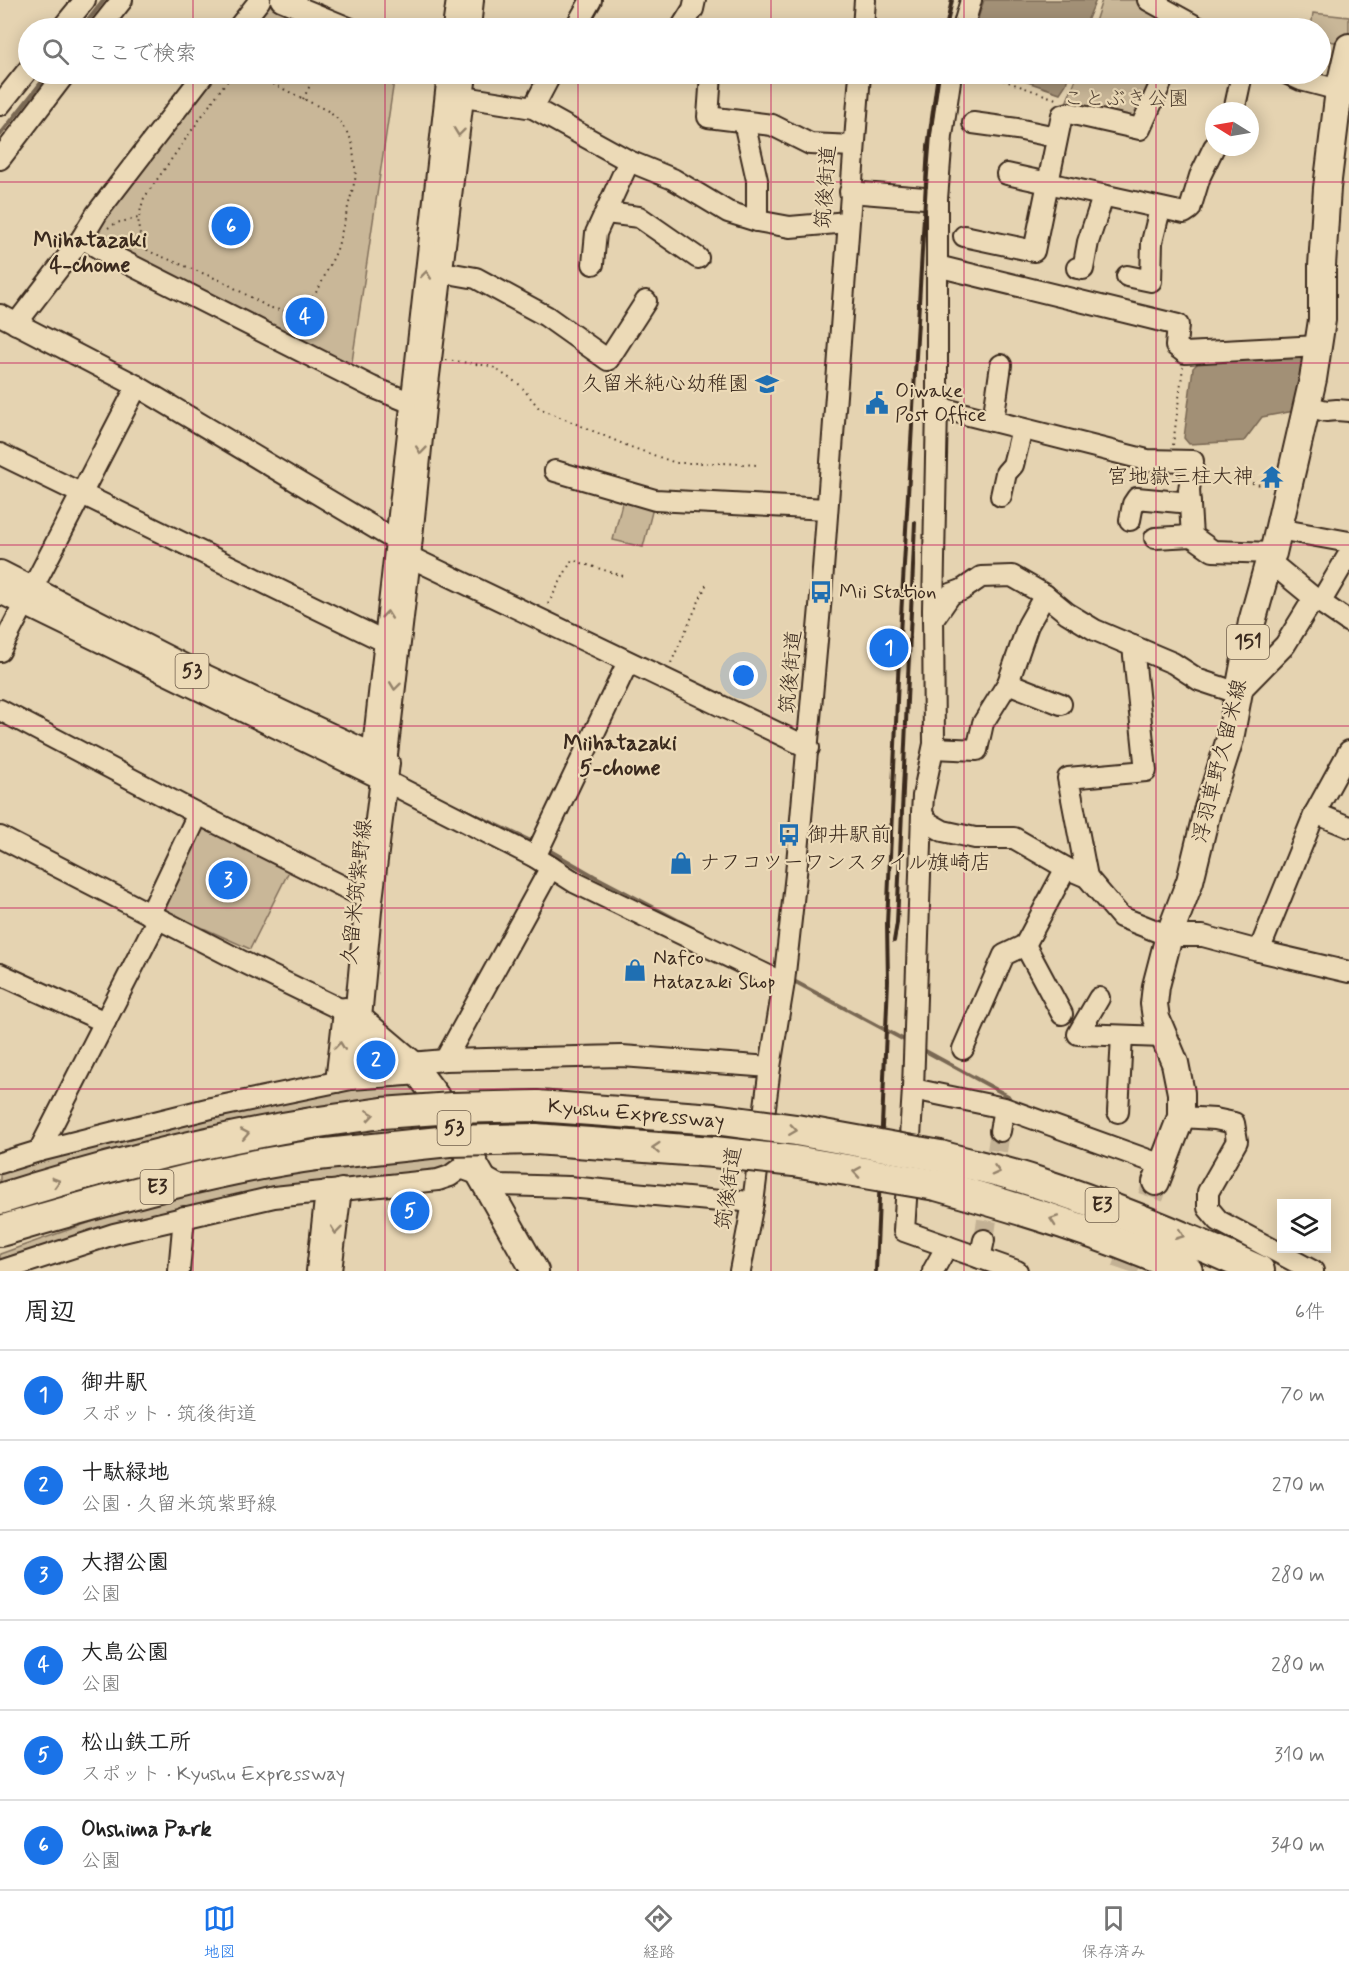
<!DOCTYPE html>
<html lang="ja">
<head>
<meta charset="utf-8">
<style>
  :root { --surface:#fff; --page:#f6f6f6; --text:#222; --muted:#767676; --line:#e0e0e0; --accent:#1a73e8 }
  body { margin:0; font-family:Mynerve,"Klee One",sans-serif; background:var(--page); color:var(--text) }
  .controls { position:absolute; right:18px; bottom:18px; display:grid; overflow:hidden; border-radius:0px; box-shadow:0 3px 15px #0003 }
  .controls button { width:54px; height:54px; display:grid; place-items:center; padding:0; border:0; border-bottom:2px solid var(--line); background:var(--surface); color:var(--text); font:30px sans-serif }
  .compass { position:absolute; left:1205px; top:102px; width:54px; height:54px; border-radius:50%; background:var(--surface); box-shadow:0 3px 15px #0003; rotate:281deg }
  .you { position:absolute; left:744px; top:676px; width:21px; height:21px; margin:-15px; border:4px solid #fff; border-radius:50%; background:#1a73e8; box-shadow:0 0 0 9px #1a73e833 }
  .badge { display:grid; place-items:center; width:39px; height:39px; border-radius:50%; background:var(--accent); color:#fff; font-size:20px; font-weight:700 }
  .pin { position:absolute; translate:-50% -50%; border:3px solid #fff; box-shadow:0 2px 6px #0006 }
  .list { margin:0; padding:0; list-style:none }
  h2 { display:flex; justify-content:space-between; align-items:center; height:78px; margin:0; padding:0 24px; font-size:26px }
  h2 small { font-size:20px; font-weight:400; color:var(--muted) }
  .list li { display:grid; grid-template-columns:39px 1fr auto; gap:18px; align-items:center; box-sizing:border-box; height:90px; padding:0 24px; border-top:2px solid var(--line) }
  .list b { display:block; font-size:22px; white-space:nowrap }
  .list p { margin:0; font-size:20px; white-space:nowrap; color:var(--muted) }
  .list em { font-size:20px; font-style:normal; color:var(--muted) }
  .icon { flex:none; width:33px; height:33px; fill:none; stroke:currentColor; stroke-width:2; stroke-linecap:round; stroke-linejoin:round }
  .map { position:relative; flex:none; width:1349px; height:1271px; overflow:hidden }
  .search { position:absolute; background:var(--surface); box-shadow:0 3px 15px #0003; left:18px; right:18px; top:18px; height:66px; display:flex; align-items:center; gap:15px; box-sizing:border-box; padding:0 21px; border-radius:33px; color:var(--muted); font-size:22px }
  .sheet { height:618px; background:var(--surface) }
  nav { display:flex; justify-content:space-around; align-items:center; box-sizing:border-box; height:84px; border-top:2px solid var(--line); background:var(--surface); font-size:16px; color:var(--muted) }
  nav a { display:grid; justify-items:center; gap:3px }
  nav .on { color:var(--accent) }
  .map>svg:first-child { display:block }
  .green { fill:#c9b798; stroke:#82705b; stroke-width:1.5 }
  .water { fill:#a29076; stroke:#796753; stroke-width:1.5 }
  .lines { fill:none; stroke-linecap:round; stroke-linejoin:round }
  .stream { stroke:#796753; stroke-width:4 }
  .minor-tunnel { stroke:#c3b194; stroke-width:20; stroke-dasharray:20 10; stroke-linecap:butt }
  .major-tunnel { stroke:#c3b194; stroke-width:26; stroke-dasharray:26 13; stroke-linecap:butt }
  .minor-casing { stroke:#3b2a1e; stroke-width:24 }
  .major-casing { stroke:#3b2a1e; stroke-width:30 }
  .highway-casing { stroke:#3b2a1e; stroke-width:34 }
  .path { stroke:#3b2a1e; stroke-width:2; stroke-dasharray:1.5 4.5; stroke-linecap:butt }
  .minor { stroke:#ecdab7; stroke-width:20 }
  .major { stroke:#ecdab7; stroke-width:26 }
  .highway { stroke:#ecdab7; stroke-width:30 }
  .rail { stroke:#3b2a1e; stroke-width:4 }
  .highway-bridge-casing { stroke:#3b2a1e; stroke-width:34; stroke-linecap:butt }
  .highway-bridge { stroke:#ecdab7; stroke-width:30 }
  .oneway { stroke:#94826a }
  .grid { fill:none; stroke:#c2185b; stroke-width:1.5; stroke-opacity:0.55 }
  .labels { text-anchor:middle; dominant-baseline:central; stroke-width:4.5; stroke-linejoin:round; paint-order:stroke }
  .shield { fill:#ecdab7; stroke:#705f4c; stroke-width:1.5 }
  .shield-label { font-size:20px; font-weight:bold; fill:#3b2a1e }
  .park-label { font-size:21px; fill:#574636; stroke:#ecdab7 }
  .street-label { font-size:21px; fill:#3b2a1e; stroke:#ecdab7 }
  .poi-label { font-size:21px; fill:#3b2a1e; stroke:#ecdab7; text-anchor:start }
  .neighbourhood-label { font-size:22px; font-weight:bold; fill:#3b2a1e; stroke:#ecdab7 }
</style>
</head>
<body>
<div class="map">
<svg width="1349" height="1271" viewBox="0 0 1349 1271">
  <rect width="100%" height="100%" fill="#e5d3b1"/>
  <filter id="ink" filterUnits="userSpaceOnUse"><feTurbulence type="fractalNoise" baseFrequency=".0167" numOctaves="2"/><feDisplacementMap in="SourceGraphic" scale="12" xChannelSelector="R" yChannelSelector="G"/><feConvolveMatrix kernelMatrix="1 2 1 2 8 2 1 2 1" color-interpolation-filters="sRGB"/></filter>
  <g filter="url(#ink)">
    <g class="green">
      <path d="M260 0H281L350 28H240Z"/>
      <path d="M1102 0H1147L1185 28H1093Z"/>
      <path d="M1313 13 1349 17V44L1321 40 1320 28H1311Z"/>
      <path d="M209 74H395L350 375 82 238Z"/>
      <path d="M1078 74H1165L1140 129 1069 113 1066 103Z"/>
      <path d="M625 491 655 500 643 547 613 540Z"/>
      <path d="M205 826 291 867 250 949 163 910 199 827Z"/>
      <path d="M366 1040 399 1068 359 1071Z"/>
      <path d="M407 1080 420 1097 0 1184V1170L55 1153 345 1087Z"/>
      <path d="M454 1155 455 1165 446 1175 336 1181 0 1266V1254C86 1223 173 1192 263 1177 326 1166 391 1161 454 1155Z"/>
    </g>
    <g class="water">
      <path d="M984 0H1096L1084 28H975Z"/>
      <path d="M1004 74H1069L1066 84 1060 93Z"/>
      <path d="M1295 355 1302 360 1294 411 1262 417 1244 441 1189 444 1184 438 1193 368 1201 360Z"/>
    </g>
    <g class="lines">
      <g class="stream">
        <path d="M82 28 104 0"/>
        <path d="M0 135 48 74"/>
        <path d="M463 809 535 843"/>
        <path d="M547 849 594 876 704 934"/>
        <path d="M790 979 908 1042"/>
        <path d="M920 1048 1008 1096 1013 1104"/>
      </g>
      <path class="minor-tunnel" d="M984 1240 1000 1131"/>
      <path class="major-tunnel" d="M1125 1271 1156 1182"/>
      <g class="minor-casing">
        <g id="minor">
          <path d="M281 0 349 28"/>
          <path d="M1148 0 1199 28"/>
          <path d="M62 28 85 0"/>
          <path d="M100 28 122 0"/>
          <path d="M238 28 260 0"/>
          <path d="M453 28 457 0"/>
          <path d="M470 28 473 0"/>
          <path d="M575 28 591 0"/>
          <path d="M681 28 693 9 695 0"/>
          <path d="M863 28 865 0"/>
          <path d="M963 28 971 0"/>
          <path d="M711 74 708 117 772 125 810 144 854 146"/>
          <path d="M951 74 942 136 937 199V407L933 610 934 744 923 796 922 813 927 822 943 831 975 838H1014L1066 868 1087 877 1121 917 1169 936H1203L1259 951 1315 813"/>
          <path d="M1288 74 1301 80 1339 90"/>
          <path d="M456 86 464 97 533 108 629 161 673 179 728 212 757 221 790 227 848 222"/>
          <path d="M0 105 28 70"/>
          <path d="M533 108 551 74"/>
          <path d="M1234 111 1242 74"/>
          <path d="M744 122 757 180V221"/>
          <path d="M973 123 1017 129 1056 137"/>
          <path d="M0 159 65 74"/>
          <path d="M1007 174 1184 213 1190 209 1200 176 1214 147"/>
          <path d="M850 192 937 199"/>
          <path d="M606 213 639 217 698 258"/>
          <path d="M964 236 1034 251 1062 115 1069 113 1140 129 1165 74"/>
          <path d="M82 238 105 252 372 387 412 403"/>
          <path d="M593 264 596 233 629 161"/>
          <path d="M937 266 1178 325 1176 346 1185 353 1318 346"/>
          <path d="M1077 268 1083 269 1088 242 1103 197"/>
          <path d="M442 272 476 278 546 316 608 360 646 301"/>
          <path d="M1127 276 1151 281 1152 242 1160 209"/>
          <path d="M0 315 137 386 395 540 410 557 809 748"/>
          <path d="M16 324 82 238 97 213 204 74"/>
          <path d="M1307 406 1326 411 1337 410 1349 411"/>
          <path d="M937 407 1147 460 1193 461 1189 490 1192 536 1213 551 1273 553"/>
          <path d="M993 421 1001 365"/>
          <path d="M0 454 394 646"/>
          <path d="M555 471 655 500 827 509"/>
          <path d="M1001 496 1006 473 1013 465 1022 429"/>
          <path d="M1130 520 1133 504 1137 498 1190 503"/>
          <path d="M1278 529 1349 542"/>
          <path d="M1155 538 1192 536"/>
          <path d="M1269 561 1314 598 1349 622"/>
          <path d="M0 593 384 780 535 857 576 883 783 983"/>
          <path d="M1045 595 1028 625 1008 683 1061 704"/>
          <path d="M1320 603 1349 554"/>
          <path d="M933 620 951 594 962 590 981 577 1012 576 1045 595 1067 613 1095 630 1173 663 1199 680 1238 693 1285 645 1314 598"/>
          <path d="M0 651 137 386"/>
          <path d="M0 710 198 814 356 893"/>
          <path d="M934 748 977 750 983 723 1008 683"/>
          <path d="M1349 751 1315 813 1349 827"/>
          <path d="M372 757 448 74"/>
          <path d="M386 763 410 557 425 408 466 74"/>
          <path d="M922 813 913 1089 904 1231 1017 1271"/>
          <path d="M0 837 243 962 344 1011 336 1082"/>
          <path d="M535 857 628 662"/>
          <path d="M1087 877 1068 778 1146 771 1133 646"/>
          <path d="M150 915 198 814"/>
          <path d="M1025 945 1062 1014"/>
          <path d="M1259 951 1349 972"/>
          <path d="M0 974 105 1022"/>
          <path d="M1099 998 1078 1034 1164 1037"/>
          <path d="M963 1049 1004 955 1025 945 1066 868"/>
          <path d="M445 1060 551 867"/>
          <path d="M411 1063 445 1060 622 1056 770 1067"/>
          <path d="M351 1079 358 1018"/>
          <path d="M913 1089 1004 1108 1162 1165"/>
          <path d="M1118 1112 1122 1036"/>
          <path d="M1181 1117 1215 1119 1234 1123 1237 1141 1208 1192V1208L1219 1221 1313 1271"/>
          <path d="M1000 1131 1004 1108"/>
          <path d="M39 1151 157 920"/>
          <path d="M0 1163 39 1151 211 1108 351 1079 420 1074"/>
          <path d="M980 1258 984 1240"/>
          <path d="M0 1271 114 1234 274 1197 438 1180 450 1176 461 1168 480 1175 498 1185 569 1187 720 1201 735 1200 753 1203"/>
          <path d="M179 1271 184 1217"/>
          <path d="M317 1271 326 1191"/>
          <path d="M331 1271 341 1189"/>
          <path d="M740 1271 753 1203 770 1067 784 982 796 874 821 596 860 74"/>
          <path d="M933 1271 947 1246"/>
        </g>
      </g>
      <g class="major-casing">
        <g id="major">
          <path d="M0 574 194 673 386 763 369 900 358 1018"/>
          <path d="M345 1011 358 1018 411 1063 435 1095 535 1271"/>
          <path d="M1156 1182 1181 1117V1093L1175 1063 1156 1018 1154 1004 1156 986 1169 936 1190 881 1207 811 1230 739 1252 622 1269 561 1273 553 1313 379 1322 320V266L1327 188 1339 90 1349 47"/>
        </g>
      </g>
      <g class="highway-casing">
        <g id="highway">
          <path d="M537 1106 714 1119"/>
          <path d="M535 1139 714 1152"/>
          <path d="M940 1156C971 1165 1003 1171 1033 1181 1111 1206 1185 1237 1259 1271"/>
          <path d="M936 1185C1021 1209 1106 1234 1187 1271"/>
          <path d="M0 1199C102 1167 206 1140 312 1123"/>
          <path d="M0 1231C104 1201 209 1170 317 1155"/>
        </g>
      </g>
      <g class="path">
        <path d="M245 74 255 75 328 111 340 121 352 141 356 176 337 250 319 288 305 308 291 313 268 307 222 281 148 251C135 230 137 221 144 198L226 82Z"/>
        <path d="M986 74 1056 99"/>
        <path d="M303 99 316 74"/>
        <path d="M108 228 116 223 138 218"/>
        <path d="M127 244 142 240"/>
        <path d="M296 311 300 327 298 332"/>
        <path d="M446 360 491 366 520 385 539 408 628 446 676 463H723L757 465"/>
        <path d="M1173 445 1183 367"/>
        <path d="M1252 483 1269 487"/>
        <path d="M548 604 572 560 623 576"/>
        <path d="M671 663 708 581"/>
      </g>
      <use href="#minor" class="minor"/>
      <use href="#major" class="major"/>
      <use href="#highway" class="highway"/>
      <g class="rail">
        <path d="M946 28 952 0"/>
        <path d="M894 941 897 923 915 522"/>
        <path d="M876 1271 888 981 887 924 900 634 928 147 938 74"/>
      </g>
      <g class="highway-bridge-casing">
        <g id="highway-bridge">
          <path d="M714 1119 796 1130 940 1156"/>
          <path d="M312 1123 382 1113 452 1108 537 1106"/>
          <path d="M714 1152 794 1161 936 1185"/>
          <path d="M317 1155 449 1141 535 1139"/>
        </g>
      </g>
      <use href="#highway-bridge" class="highway-bridge"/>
    </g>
    <defs><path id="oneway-chevron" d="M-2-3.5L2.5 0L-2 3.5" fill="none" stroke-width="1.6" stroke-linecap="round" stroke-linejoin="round" transform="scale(1.5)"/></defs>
    <g class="oneway">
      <use href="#oneway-chevron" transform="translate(459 132) rotate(97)"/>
      <use href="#oneway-chevron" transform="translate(426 275) rotate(-84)"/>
      <use href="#oneway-chevron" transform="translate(421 450) rotate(96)"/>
      <use href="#oneway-chevron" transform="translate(387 615) rotate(-84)"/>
      <use href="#oneway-chevron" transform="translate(395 686) rotate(97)"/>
      <use href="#oneway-chevron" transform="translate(340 1046) rotate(-83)"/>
      <use href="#oneway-chevron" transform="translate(370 1115) rotate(-8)"/>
      <use href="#oneway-chevron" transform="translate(793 1130) rotate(8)"/>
      <use href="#oneway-chevron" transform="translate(245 1134) rotate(-11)"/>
      <use href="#oneway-chevron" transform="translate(656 1148) rotate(-176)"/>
      <use href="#oneway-chevron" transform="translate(996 1171) rotate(15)"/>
      <use href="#oneway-chevron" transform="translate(857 1172) rotate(-171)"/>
      <use href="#oneway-chevron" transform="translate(56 1182) rotate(-16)"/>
      <use href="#oneway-chevron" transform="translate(1054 1220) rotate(-161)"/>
      <use href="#oneway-chevron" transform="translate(336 1230) rotate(97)"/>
      <use href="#oneway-chevron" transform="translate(1180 1235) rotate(22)"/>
    </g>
  </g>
  <path class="grid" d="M193 0V28M385 0V28M578 0V28M771 0V28M964 0V28M1156 0V28M193 74V1271M385 74V1271M578 74V1271M771 74V1271M964 74V1271M1156 74V1271M0 182H1349M0 363H1349M0 545H1349M0 726H1349M0 908H1349M0 1089H1349"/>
  <defs>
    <g id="school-bare" transform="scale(1.8)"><path d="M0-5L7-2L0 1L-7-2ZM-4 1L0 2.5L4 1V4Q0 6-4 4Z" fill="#1f6fb2" stroke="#ecdab7" stroke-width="2.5" paint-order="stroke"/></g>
    <g id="civic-bare" transform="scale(1.8)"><path d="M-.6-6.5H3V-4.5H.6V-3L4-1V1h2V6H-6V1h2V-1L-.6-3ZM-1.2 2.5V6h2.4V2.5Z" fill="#1f6fb2" stroke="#ecdab7" stroke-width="2.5" paint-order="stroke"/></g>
    <g id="temple-bare" transform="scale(1.8)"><path d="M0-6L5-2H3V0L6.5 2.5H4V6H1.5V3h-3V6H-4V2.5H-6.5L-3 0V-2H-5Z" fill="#1f6fb2" stroke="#ecdab7" stroke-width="2.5" paint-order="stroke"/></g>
    <g id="bus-bare" transform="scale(1.8)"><path d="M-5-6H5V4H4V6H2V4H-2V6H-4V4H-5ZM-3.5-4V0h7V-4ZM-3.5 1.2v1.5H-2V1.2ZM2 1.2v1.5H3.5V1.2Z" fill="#1f6fb2" stroke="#ecdab7" stroke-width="2.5" paint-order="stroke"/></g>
    <g id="shop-bare" transform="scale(1.8)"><path d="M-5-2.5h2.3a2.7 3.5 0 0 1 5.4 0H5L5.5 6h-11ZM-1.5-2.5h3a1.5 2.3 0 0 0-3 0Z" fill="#1f6fb2" stroke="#ecdab7" stroke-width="2.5" paint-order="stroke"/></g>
  </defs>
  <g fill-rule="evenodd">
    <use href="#school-bare" x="767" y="384"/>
    <use href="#civic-bare" x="877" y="403"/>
    <use href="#temple-bare" x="1272" y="477"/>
    <use href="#bus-bare" x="821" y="592"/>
    <use href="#bus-bare" x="789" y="835"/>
    <use href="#shop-bare" x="681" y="863"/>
    <use href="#shop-bare" x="635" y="970"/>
  </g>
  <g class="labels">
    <g class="shield">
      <rect x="1227" y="625" width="42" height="34" rx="4.5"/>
      <rect x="175.5" y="654" width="33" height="34" rx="4.5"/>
      <rect x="437.5" y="1111" width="33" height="34" rx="4.5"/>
      <rect x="140.5" y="1170" width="33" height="34" rx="4.5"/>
      <rect x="1085.5" y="1188" width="33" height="34" rx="4.5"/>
    </g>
    <g class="shield-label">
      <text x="1248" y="642">151</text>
      <text x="192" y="671">53</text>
      <text x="454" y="1128">53</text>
      <text x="157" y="1187">E3</text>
      <text x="1102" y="1205">E3</text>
    </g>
    <g class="park-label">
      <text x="1126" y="99">ことぶき公園</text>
    </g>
    <g class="street-label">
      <text transform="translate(826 187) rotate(-86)">筑後街道</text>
      <text transform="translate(791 672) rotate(-85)">筑後街道</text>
      <text transform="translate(1220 761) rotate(-76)">浮羽草野久留米線</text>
      <text transform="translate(357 892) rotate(-84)">久留米筑紫野線</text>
      <text transform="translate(636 1114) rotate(5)">Kyushu Expressway</text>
      <text transform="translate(729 1188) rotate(-82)">筑後街道</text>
    </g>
    <g class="poi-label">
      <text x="749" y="384" text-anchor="end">久留米純心幼稚園</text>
      <text x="895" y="391">Oiwake<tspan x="895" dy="24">Post Office</tspan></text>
      <text x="1254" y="477" text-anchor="end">宮地嶽三柱大神</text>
      <text x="839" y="592">Mii Station</text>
      <text x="807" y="835">御井駅前</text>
      <text x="699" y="863">ナフコツーワンスタイル旗崎店</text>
      <text x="653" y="958">Nafco<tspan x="653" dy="24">Hatazaki Shop</tspan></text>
    </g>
    <g class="neighbourhood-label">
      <text x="90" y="241">Miihatazaki<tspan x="90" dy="25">4-chome</tspan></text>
      <text x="620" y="744">Miihatazaki<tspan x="620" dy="25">5-chome</tspan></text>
    </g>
  </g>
</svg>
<div class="controls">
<button><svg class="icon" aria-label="layers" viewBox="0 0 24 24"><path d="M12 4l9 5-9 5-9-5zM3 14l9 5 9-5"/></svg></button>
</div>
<svg class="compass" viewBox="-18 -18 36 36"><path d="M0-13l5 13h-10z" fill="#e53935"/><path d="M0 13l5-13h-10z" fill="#767676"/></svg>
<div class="you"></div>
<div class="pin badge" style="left:889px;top:648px">1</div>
<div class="pin badge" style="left:376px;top:1060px">2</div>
<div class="pin badge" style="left:228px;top:880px">3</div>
<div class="pin badge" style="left:305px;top:317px">4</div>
<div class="pin badge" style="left:410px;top:1211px">5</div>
<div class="pin badge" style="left:231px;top:226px">6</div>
<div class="search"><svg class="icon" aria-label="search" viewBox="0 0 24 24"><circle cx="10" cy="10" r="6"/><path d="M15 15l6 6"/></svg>ここで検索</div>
</div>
<section class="sheet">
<h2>周辺<small>6件</small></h2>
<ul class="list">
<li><span class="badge">1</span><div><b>御井駅</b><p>スポット · 筑後街道</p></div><em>70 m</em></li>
<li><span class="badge">2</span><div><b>十駄緑地</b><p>公園 · 久留米筑紫野線</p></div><em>270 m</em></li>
<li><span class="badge">3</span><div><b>大摺公園</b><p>公園</p></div><em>280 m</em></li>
<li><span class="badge">4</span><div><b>大島公園</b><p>公園</p></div><em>280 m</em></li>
<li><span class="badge">5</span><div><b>松山鉄工所</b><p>スポット · Kyushu Expressway</p></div><em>310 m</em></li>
<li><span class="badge">6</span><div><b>Ohshima Park</b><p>公園</p></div><em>340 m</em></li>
</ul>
</section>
<nav>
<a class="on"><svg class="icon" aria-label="map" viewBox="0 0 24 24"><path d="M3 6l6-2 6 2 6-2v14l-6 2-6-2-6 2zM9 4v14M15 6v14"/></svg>地図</a>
<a><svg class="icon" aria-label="directions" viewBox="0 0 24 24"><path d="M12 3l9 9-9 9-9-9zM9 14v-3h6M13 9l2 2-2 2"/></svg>経路</a>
<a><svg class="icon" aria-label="saved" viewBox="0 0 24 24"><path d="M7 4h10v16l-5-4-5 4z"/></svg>保存済み</a>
</nav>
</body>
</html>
